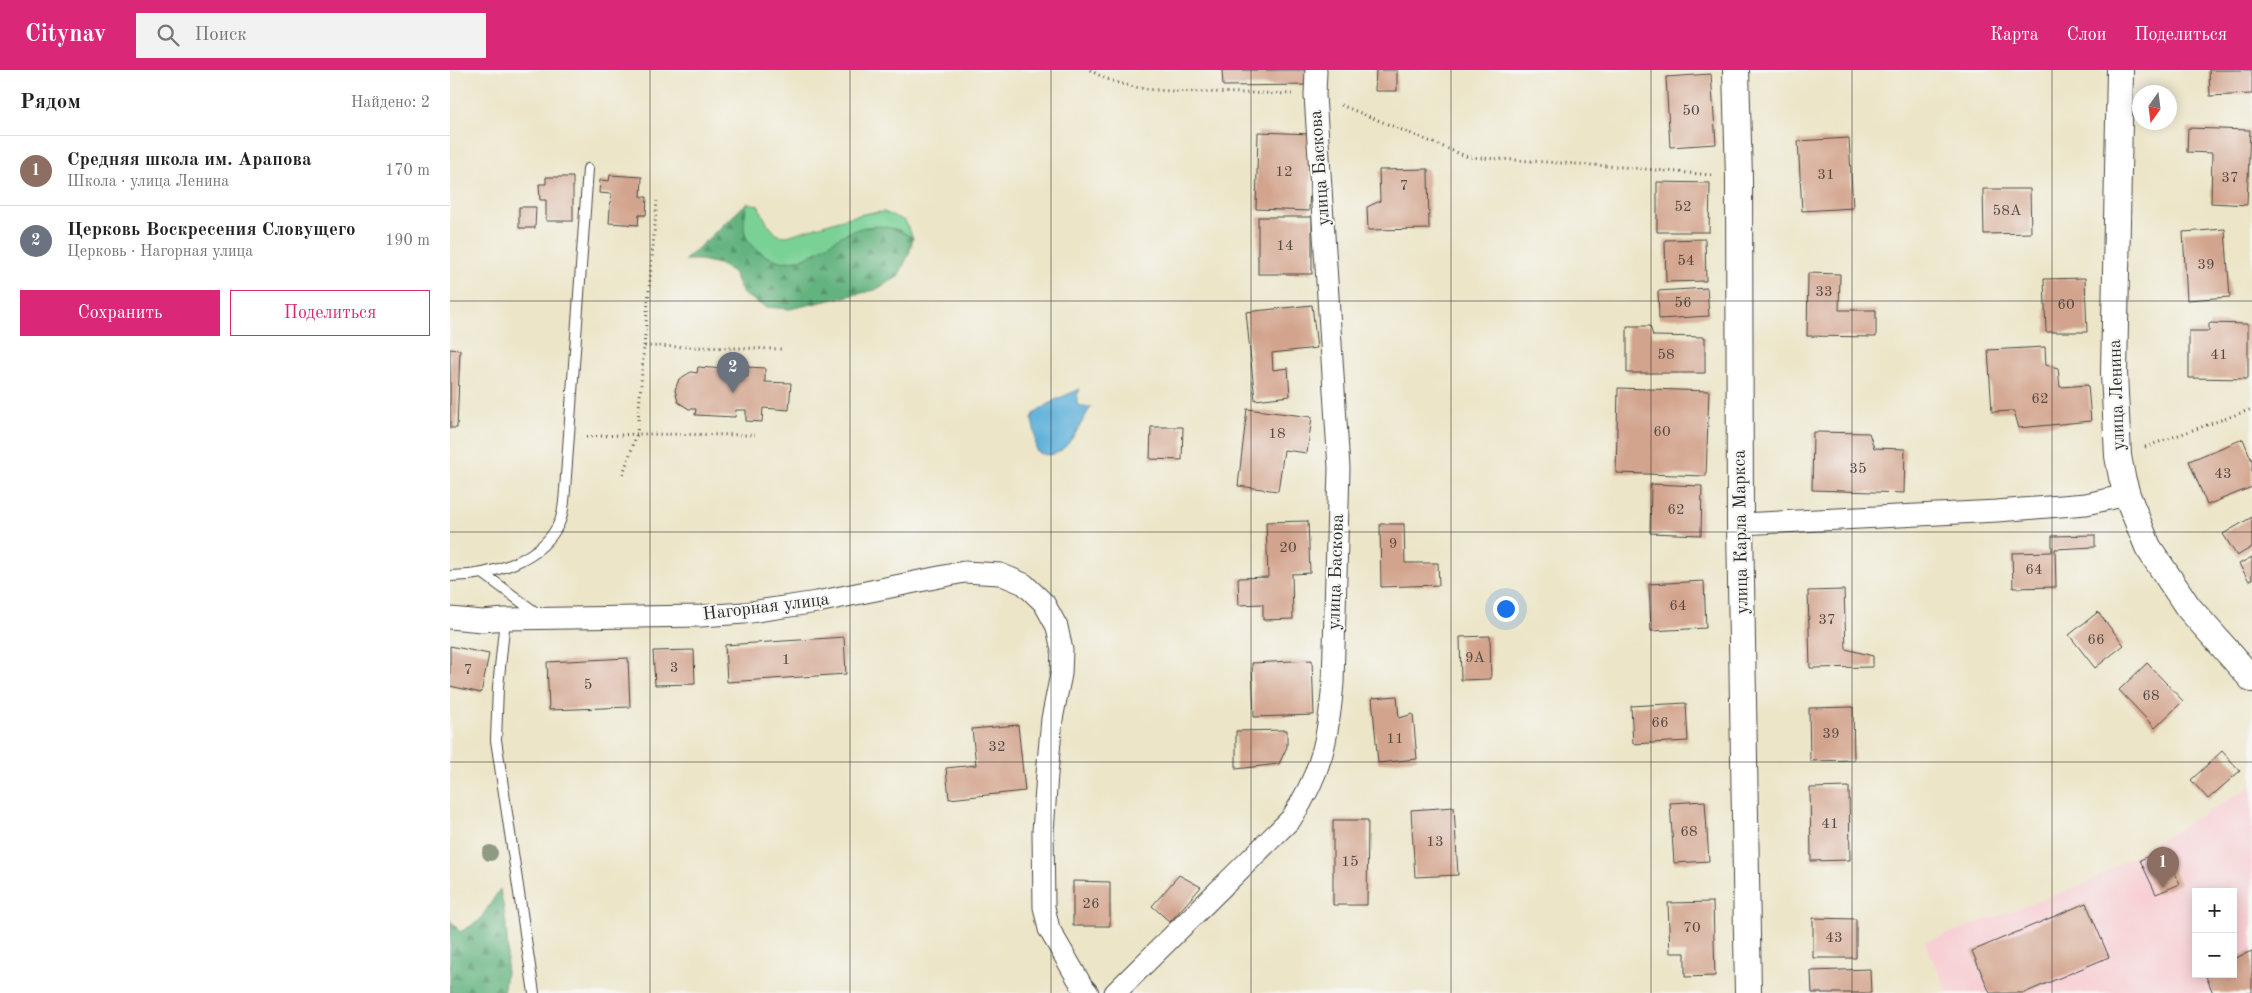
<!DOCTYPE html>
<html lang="ru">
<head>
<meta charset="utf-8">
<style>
  :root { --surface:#fff; --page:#f2f2f2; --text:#222; --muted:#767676; --line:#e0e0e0; --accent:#db2777 }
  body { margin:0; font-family:"Old Standard TT",serif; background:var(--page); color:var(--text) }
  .controls { position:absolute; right:15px; bottom:15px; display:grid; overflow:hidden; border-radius:0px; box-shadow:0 2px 12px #0003 }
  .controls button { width:45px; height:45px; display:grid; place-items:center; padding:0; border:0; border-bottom:1px solid var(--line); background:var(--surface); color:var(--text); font:25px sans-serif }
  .compass { position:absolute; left:1682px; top:15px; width:45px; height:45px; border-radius:50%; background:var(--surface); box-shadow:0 2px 12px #0003; rotate:194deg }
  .you { position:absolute; left:1055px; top:538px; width:18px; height:18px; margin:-12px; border:4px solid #fff; border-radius:50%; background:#1a73e8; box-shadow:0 0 0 8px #1a73e833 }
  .badge { display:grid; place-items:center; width:32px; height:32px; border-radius:50%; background:var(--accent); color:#fff; font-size:16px; font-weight:700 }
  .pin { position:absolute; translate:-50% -41px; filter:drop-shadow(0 1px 2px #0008) }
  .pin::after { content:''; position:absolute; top:26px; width:18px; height:15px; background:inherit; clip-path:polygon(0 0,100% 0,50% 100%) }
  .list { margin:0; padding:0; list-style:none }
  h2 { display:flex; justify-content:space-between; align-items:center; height:65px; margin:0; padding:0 20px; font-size:21px }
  h2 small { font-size:16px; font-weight:400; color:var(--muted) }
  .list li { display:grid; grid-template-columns:32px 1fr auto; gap:15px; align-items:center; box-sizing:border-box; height:70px; padding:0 20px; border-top:1px solid var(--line) }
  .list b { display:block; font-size:19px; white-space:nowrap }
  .list p { margin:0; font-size:16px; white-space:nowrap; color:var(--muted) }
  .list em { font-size:16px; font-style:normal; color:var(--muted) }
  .actions { display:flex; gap:10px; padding:15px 20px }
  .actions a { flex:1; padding:11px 0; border:1px solid var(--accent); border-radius:0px; text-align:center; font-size:18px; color:var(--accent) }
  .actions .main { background:var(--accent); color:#fff }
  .icon { flex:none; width:28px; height:28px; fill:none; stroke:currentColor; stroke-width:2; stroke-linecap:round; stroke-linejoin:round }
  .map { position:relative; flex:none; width:1802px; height:923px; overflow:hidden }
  header { display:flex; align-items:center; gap:30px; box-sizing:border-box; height:70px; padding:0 25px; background:var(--accent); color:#fff }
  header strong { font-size:24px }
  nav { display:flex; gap:28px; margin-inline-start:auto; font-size:18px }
  .search { width:350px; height:45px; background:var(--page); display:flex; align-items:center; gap:12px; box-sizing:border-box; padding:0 18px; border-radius:0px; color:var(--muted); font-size:19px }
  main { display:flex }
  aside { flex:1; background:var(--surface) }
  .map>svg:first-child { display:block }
  .built { fill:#f7cfd4; fill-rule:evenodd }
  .green { fill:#7ad196; stroke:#527e60 }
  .forest { fill:url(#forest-firs); stroke:#476f55 }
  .water { fill:#5fb1da; stroke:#456e82 }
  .building { fill:#d3a48d }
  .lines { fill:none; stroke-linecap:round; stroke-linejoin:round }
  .service-casing { stroke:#484743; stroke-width:12 }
  .minor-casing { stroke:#484743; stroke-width:23 }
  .tertiary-casing { stroke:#484743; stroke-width:28 }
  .path { stroke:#484743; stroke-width:3; stroke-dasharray:1 4; stroke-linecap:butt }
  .service { stroke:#fff; stroke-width:10 }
  .minor { stroke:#fff; stroke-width:21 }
  .tertiary { stroke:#fff; stroke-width:26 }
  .tree { fill:#8f9a83 }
  .grid { fill:none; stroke:#2b2b2b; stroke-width:1; stroke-opacity:0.55 }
  .labels { text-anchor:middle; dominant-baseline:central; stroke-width:4; stroke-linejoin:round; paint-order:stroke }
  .number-label { font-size:15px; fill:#554944 }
  .street-label { font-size:18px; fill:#2b2b2b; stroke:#f6f6f2 }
</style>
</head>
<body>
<header>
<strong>Citynav</strong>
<div class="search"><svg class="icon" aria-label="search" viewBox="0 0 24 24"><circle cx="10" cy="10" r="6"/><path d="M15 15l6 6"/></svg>Поиск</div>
<nav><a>Карта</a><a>Слои</a><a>Поделиться</a></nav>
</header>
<main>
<aside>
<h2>Рядом<small>Найдено: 2</small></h2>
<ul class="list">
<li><span class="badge" style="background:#8d6e63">1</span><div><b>Средняя школа им. Арапова</b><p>Школа · улица Ленина</p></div><em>170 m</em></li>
<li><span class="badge" style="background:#6b7280">2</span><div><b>Церковь Воскресения Словущего</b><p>Церковь · Нагорная улица</p></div><em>190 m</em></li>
</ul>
<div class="actions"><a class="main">Сохранить</a><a>Поделиться</a></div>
</aside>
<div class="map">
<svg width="1802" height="923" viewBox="0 0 1802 923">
  <defs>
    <pattern id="forest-firs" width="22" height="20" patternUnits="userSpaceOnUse" patternTransform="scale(1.25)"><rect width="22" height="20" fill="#63b37f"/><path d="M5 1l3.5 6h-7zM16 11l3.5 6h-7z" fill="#529268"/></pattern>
  </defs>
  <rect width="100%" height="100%" fill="#f6f6f2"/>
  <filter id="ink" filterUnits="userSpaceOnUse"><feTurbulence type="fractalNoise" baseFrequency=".02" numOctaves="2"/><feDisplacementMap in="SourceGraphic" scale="10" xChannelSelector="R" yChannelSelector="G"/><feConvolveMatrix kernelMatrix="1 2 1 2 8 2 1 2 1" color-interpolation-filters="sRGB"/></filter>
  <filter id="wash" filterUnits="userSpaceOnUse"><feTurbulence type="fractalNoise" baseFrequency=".0096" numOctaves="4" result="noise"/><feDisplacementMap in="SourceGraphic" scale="20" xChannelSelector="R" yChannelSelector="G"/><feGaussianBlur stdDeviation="1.12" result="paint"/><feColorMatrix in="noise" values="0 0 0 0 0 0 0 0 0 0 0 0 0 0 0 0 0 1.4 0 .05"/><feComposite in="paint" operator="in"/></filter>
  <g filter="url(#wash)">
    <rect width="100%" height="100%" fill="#ece5c8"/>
    <path class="built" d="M1802 716V923H1498L1475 872 1635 814ZM1746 822H1783V904H1746Z"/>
    <path class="green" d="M297 133 308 135 317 153 327 165 337 166 396 148 418 143 434 142 455 151 463 168 445 158 375 178 352 189 333 192 316 186 298 174 293 155Z"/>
    <g class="forest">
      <path d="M297 133C293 154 290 168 308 181 350 210 370 172 405 160 428 152 444 157 463 168L459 184 448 207 425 220 340 239 315 237 293 224 283 202 269 194 250 190H235Z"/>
      <path d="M50 819C58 858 60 883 53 923H0V850L10 862 29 851Z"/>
    </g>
    <path class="water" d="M630 319 627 326V334L632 337H641C629 354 614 398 586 381L585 365 582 349 584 344 605 330Z"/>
    <g id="blocks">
      <g class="building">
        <path d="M772 0H861V15L773 16Z"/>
        <path d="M926 0H947V21H925Z"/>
        <path d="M1759 0H1802V24L1760 26Z"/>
        <path d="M1261 4 1266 74 1220 77 1216 7Z"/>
        <path d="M1738 58 1800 60 1797 135 1761 133 1762 83 1737 82Z"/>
        <path d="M808 62 862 64 859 141 806 139Z"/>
        <path d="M1399 68 1403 138 1352 141 1348 71Z"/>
        <path d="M978 99 979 159 918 160 917 137 930 131 929 100Z"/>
        <path d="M160 105 192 107 191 127H197L196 145H189L188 155 159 153 161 124 149 123 150 110 159 111Z"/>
        <path d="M96 107H123V151H96V130H90L89 114H96Z"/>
        <path d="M1207 112 1260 113 1259 162H1207Z"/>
        <path d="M1533 119H1580L1581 163 1534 164Z"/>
        <path d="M69 137H86L85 158H69Z"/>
        <rect x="808" y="147" width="54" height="57"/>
        <path d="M1775 159 1780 227 1737 230 1733 162Z"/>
        <path d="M1255 169 1256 211 1216 212 1215 170Z"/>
        <path d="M1358 203 1390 204 1389 240H1426V267L1357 266Z"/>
        <path d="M1635 208 1637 262H1596L1594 209Z"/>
        <path d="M1257 218 1259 246 1209 249 1208 221Z"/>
        <path d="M862 235 867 278 822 283 823 300 838 298 840 326 805 330 796 242Z"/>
        <path d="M1759 253 1798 254V309L1739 308V261H1759Z"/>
        <path d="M1177 256H1200L1203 266 1255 267V303H1177Z"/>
        <path d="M1595 277 1596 295 1608 298 1610 317 1638 315 1641 351 1569 358 1564 341 1542 342 1538 280Z"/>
        <path d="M0 279 10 280 7 358H0Z"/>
        <path d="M248 297 288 300 287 307H298V297L315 298V312L341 313 339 340 313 338 312 352 296 351V340H286L285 347 245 345 246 339H239L228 332 225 320 229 309 241 302 247 303Z"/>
        <path d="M1168 318 1259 321 1256 406 1166 403Z"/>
        <path d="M797 339 862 347 857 383 834 380 828 421 788 416Z"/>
        <path d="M701 357H733L732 390 700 389Z"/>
        <path d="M1363 362 1419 363 1424 378 1455 379 1454 423 1362 420Z"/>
        <path d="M1793 369 1802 391V417L1757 435 1739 391Z"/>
        <path d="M1201 414 1252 416 1251 465 1200 463Z"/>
        <path d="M1802 447V477L1787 486 1773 464Z"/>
        <path d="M858 451 860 503 842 504 843 549 813 550V534L789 535 788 508 818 507 816 452Z"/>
        <path d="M930 454H954L955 493H988L989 515 931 517Z"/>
        <path d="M1645 465V477L1605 479 1606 517 1563 518 1562 483 1602 482V466Z"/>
        <path d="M1802 487V509L1799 511 1789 494Z"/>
        <path d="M1254 511 1256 558 1201 561 1199 514Z"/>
        <path d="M1394 520 1396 579 1423 586V597L1360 598 1358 521Z"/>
        <path d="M1648 542 1674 575 1645 598 1619 565Z"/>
        <path d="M1040 566 1041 609 1011 610 1010 567Z"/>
        <path d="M394 567 396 604 277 612 275 575Z"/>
        <path d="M0 576 39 584 31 623 0 616Z"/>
        <path d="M244 580 245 614 205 615 203 581Z"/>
        <path d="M178 588 180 637 99 640 97 592Z"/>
        <path d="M862 590 864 645 804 647 802 593Z"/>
        <path d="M1697 593 1733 631 1705 658 1669 620Z"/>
        <path d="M947 626 949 648 963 644 967 689 928 693 922 628Z"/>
        <path d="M1236 633 1238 671 1183 674 1181 636Z"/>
        <path d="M1403 637 1404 690 1360 691 1359 638Z"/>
        <path d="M568 655 575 721 499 729 496 698 526 695 522 659Z"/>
        <path d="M837 660V677L829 694 786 699V661Z"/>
        <path d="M1772 681 1790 701 1758 729 1741 710Z"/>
        <path d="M1399 717 1400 790 1361 791 1360 718Z"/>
        <path d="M1255 731 1259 791 1224 793 1220 733Z"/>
        <path d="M1004 737 1008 805 965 807 961 740Z"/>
        <path d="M883 750H918L917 835H883Z"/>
        <path d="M1714 779 1730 814 1706 824 1690 790Z"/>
        <path d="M729 805 751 817 720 852 702 836Z"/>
        <path d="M623 811 660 812V856H623Z"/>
        <path d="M1263 832 1265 906 1235 907V883H1220L1218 833Z"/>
        <path d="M1636 833 1659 887 1574 923H1540L1522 881Z"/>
        <path d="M1363 848 1406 849V888H1363Z"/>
        <path d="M1802 881V923H1763L1755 904H1783V889Z"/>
        <path d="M1420 899 1421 923H1362L1361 901Z"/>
      </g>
    </g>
  </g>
  <g filter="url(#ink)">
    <use href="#blocks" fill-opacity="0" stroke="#484743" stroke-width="1"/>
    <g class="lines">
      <g class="service-casing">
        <g id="service">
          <path d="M34 504 89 545"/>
          <path d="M0 506C40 506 93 491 110 451 114 441 114 430 115 420L138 99"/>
          <path d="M55 549 48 617 46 670 84 923"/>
        </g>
      </g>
      <g class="minor-casing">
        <g id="minor">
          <path d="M1290 454 1547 441 1636 434 1677 425"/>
          <path d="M0 548 32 551 55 549 251 546 294 543 367 532 514 502 550 504 574 514 594 533 607 557 612 580 611 604 602 649 597 704 593 762 594 837 599 859 632 916 638 923"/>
          <path d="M665 923 841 749C872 702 878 669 883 613L889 398 865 25 866 0"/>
        </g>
      </g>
      <g class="tertiary-casing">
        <g id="tertiary">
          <path d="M1286 0 1289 108 1290 454 1298 923"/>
          <path d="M1670 0 1664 303 1668 386 1672 407 1677 425 1698 477 1738 537 1802 609"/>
        </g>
      </g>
      <g class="path">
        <path d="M640 0C675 22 716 21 756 22 785 23 813 23 842 24"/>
        <path d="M891 35 1018 87 1173 97 1261 105"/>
        <path d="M194 276 207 131"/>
        <path d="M136 367 187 364 194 276 331 279"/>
        <path d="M1695 377 1802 339"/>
        <path d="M173 404 187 364 305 365"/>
      </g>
      <use href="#service" class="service"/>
      <use href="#minor" class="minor"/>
      <use href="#tertiary" class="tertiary"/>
    </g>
    <circle class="tree" cx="40" cy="783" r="8"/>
  </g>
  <path class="grid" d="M200 0V923M400 0V923M601 0V923M801 0V923M1001 0V923M1201 0V923M1402 0V923M1602 0V923M0 231H1802M0 462H1802M0 692H1802"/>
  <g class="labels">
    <g class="number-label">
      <text x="1241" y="41">50</text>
      <text x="834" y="102">12</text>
      <text x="1376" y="105">31</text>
      <text x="1780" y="108">37</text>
      <text x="954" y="116">7</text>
      <text x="1233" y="137">52</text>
      <text x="1557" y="141">58А</text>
      <text x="835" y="176">14</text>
      <text x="1236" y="191">54</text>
      <text x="1756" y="195">39</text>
      <text x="1374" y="222">33</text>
      <text x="1233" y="233">56</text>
      <text x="1616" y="235">60</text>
      <text x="1216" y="285">58</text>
      <text x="1769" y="285">41</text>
      <text x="1590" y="329">62</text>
      <text x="1212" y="362">60</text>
      <text x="827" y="364">18</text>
      <text x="1408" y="399">35</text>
      <text x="1773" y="404">43</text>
      <text x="1226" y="440">62</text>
      <text x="943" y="474">9</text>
      <text x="838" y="478">20</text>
      <text x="1584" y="500">64</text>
      <text x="1228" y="536">64</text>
      <text x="1377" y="550">37</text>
      <text x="1646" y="570">66</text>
      <text x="1025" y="588">9А</text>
      <text x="336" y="590">1</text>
      <text x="224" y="598">3</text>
      <text x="18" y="600">7</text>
      <text x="138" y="615">5</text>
      <text x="1701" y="626">68</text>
      <text x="1210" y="653">66</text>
      <text x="1381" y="664">39</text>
      <text x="945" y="669">11</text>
      <text x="547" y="677">32</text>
      <text x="1380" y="754">41</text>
      <text x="1239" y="762">68</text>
      <text x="985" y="772">13</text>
      <text x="900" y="792">15</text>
      <text x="641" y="834">26</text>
      <text x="1242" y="858">70</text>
      <text x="1384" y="868">43</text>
    </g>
    <g class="street-label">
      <text transform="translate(870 98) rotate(-94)">улица Баскова</text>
      <text transform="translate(1667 325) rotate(-92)">улица Ленина</text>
      <text transform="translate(1291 462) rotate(-91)">улица Карла Маркса</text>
      <text transform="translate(886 502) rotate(-88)">улица Баскова</text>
      <text transform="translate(316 537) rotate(-7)">Нагорная улица</text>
    </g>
  </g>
</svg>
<div class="controls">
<button>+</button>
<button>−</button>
</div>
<svg class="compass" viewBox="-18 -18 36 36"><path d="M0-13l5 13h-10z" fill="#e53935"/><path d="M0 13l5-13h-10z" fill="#767676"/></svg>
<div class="you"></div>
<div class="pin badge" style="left:1713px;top:818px;background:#8d6e63">1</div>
<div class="pin badge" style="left:283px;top:323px;background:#6b7280">2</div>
</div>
</main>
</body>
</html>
